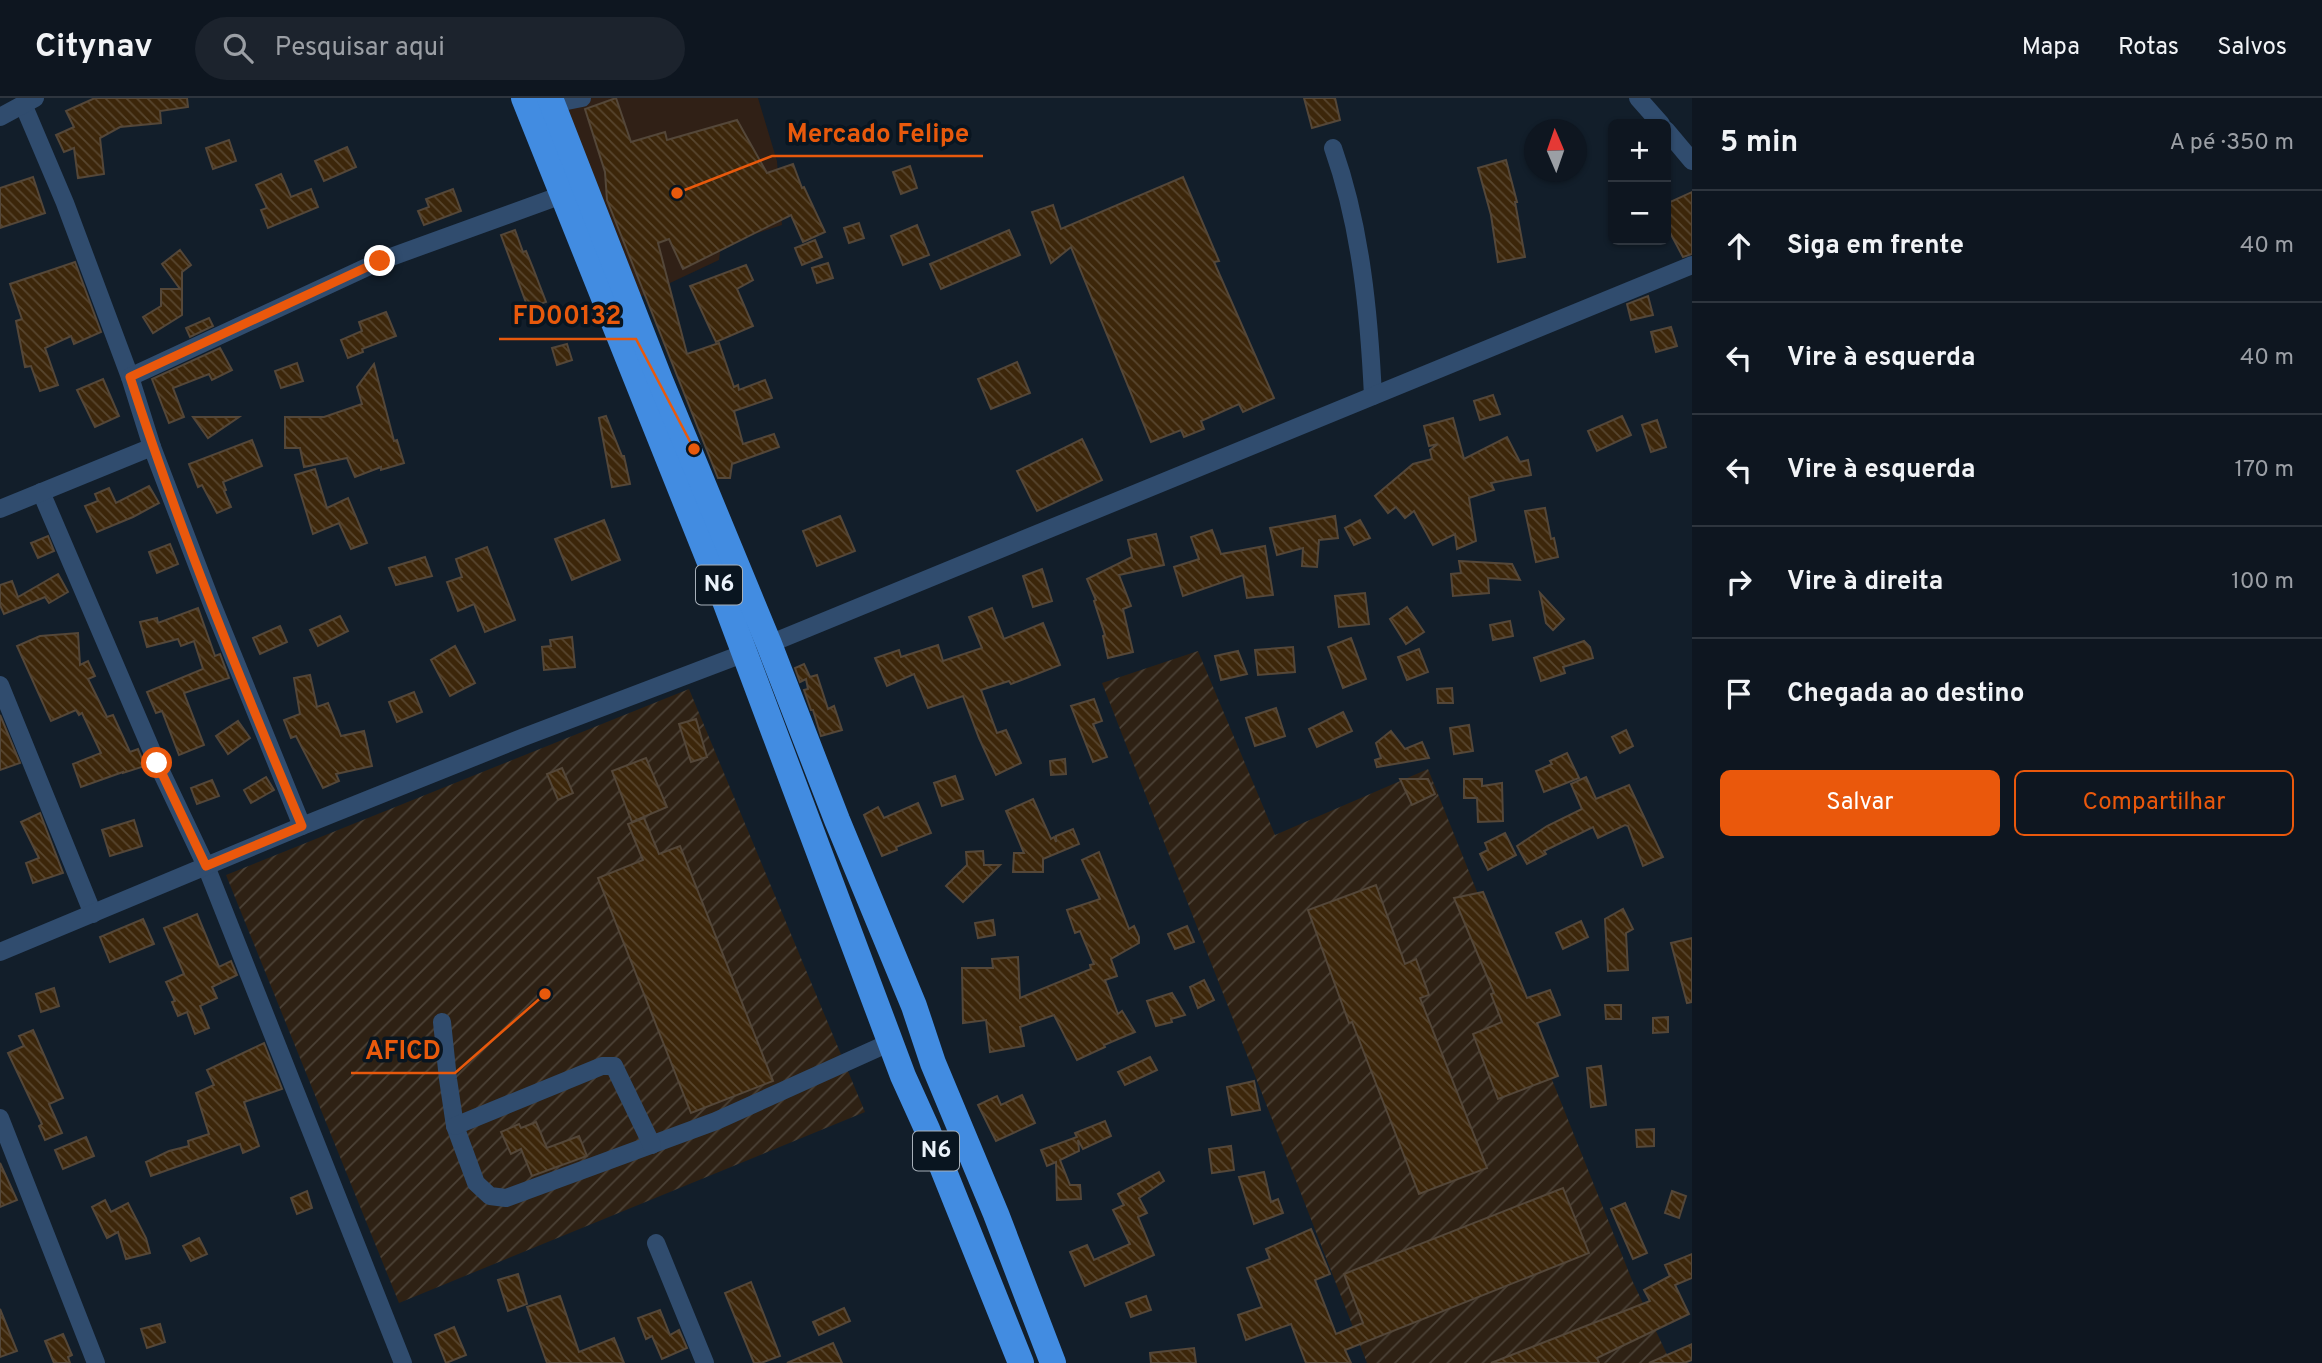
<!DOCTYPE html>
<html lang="pt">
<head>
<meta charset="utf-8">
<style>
  :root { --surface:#0e1620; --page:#1c232d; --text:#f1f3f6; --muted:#9b9fa5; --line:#2e353e; --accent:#ea580c }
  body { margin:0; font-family:Overpass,sans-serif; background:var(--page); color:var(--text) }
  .controls { position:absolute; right:21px; top:21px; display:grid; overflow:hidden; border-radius:10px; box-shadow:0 2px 5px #0004 }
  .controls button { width:63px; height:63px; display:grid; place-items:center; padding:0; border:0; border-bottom:2px solid var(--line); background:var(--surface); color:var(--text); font:35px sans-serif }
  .compass { position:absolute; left:1524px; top:21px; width:63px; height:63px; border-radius:50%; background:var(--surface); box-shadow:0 2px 5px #0004; rotate:358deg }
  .stop { position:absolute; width:21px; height:21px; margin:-16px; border:5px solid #ea580c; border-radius:50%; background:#fff }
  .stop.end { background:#ea580c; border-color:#fff; box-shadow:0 2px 7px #0008 }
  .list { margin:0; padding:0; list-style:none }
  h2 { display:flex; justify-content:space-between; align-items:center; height:91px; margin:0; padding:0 28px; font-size:30px }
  h2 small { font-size:23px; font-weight:400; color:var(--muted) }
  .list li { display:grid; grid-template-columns:46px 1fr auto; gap:21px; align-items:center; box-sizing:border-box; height:112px; padding:0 28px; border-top:2px solid var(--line) }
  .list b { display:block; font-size:26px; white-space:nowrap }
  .list em { font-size:23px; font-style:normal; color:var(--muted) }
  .actions { display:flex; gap:14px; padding:21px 28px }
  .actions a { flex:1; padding:16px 0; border:2px solid var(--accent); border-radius:10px; text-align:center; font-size:24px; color:var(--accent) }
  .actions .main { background:var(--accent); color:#fff }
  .icon { flex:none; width:38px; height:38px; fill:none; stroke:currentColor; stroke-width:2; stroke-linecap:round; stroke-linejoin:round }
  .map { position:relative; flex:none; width:1692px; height:1265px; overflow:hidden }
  header { display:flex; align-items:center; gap:42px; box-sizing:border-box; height:98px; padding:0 35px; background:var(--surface); border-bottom:2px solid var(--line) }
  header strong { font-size:33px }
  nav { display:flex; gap:38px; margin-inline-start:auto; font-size:24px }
  .search { width:490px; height:63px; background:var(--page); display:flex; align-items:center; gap:18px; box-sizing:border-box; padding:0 24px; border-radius:38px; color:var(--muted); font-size:26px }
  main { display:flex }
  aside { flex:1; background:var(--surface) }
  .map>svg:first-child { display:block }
  .commercial { fill:#302016 }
  .industrial { fill:url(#industrial-furrows) }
  .building { fill:url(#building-back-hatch); stroke:#544739; stroke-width:2 }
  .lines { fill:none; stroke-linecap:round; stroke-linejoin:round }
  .minor { stroke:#304c6e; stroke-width:18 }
  .highway { stroke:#428ce1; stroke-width:26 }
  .route { stroke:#ea580c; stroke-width:9 }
  .labels { text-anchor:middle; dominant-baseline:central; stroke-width:7; stroke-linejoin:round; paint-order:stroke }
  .shield { fill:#091520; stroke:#a7b0b9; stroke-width:2 }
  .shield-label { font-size:23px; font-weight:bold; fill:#ebf3fb }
  .leader { fill:none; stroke:#e8590c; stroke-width:2.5 }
  .callout-dot { fill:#e8590c; stroke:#091520; stroke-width:2.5 }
  .callout-label { font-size:26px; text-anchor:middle; font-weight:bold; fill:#e8590c; stroke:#091520; stroke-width:7; stroke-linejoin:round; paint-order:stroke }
</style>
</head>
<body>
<header>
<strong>Citynav</strong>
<div class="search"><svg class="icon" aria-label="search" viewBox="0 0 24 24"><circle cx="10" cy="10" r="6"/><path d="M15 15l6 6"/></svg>Pesquisar aqui</div>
<nav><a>Mapa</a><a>Rotas</a><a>Salvos</a></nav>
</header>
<main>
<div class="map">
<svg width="1692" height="1265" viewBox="0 0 1692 1265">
  <defs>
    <pattern id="industrial-furrows" width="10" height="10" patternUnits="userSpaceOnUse" patternTransform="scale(1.75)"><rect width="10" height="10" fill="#2e2114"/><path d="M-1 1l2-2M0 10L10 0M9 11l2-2" fill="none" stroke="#4c4237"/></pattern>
    <pattern id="building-back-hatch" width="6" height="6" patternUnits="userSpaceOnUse" patternTransform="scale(1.75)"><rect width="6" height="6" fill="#3c260a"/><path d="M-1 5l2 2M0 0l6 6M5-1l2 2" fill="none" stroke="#58462f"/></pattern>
  </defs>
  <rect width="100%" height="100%" fill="#121e2a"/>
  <path class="commercial" d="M540 0H758L777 63 782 127 721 147 719 162 621 208Z"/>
  <g class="industrial">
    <path d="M1198 553 1275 737 1428 671 1632 1182 1671 1265H1367L1102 585Z"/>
    <path d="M689 591 865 1014 399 1205 226 777Z"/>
  </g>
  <g class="building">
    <path d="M95 0H187L188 9 160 13 161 25 120 29 100 40 104 76 78 80 74 50 64 54 56 37 74 29 66 13Z"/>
    <path d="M616 0 631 44 665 34 667 42 737 22 767 75 793 66 802 90 804 89 825 134 803 144 791 117 683 171 669 141 658 145 687 256 719 245 734 289 738 287 739 292 765 282 772 300 734 313 743 346 774 336 779 349 732 366 730 380H718L607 102 605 74 585 11Z"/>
    <path d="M1304 0H1335L1340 22 1312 30Z"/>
    <path d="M229 42 236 63 213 71 206 50Z"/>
    <path d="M347 49 356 69 324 83 315 63Z"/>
    <path d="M1506 62 1517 104H1515L1525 159 1498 164 1491 117 1478 70Z"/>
    <path d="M910 68 917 90 901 96 893 74Z"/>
    <path d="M281 76 291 99 311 91 318 109 268 130 261 112 267 110 256 87Z"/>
    <path d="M33 79 45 115 0 130V90Z"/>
    <path d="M1183 79 1219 163 1214 164 1274 300 1243 314 1239 306 1201 323 1204 331 1184 339 1181 332 1151 344 1071 149 1051 165 1032 114 1053 107 1061 131Z"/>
    <path d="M453 91 461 113 424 127 418 113 429 109 426 101Z"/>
    <path d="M1692 94V156L1683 159 1666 127V106Z"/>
    <path d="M859 125 864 140 849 145 844 130Z"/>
    <path d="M917 127 929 157 903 167 891 138Z"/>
    <path d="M515 132 523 154 526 153 533 170 546 204 528 210 501 137Z"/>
    <path d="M1009 132 1020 157 941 191 930 166Z"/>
    <path d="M815 142 822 159 802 167 795 150Z"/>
    <path d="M180 152 191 167 182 174V217L153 235 143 219 161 208V191H180L162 166Z"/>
    <path d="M75 164 101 234 74 246 71 238 45 250 58 287 40 293 31 268 25 269 16 223 22 221 10 186Z"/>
    <path d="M828 165 833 180 817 185 812 170Z"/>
    <path d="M746 167 753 182 737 191 753 228 716 244 690 188Z"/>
    <path d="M1648 198 1653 217 1631 222 1627 206Z"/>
    <path d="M386 214 396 238 362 251 363 254 348 260 341 242 362 233 359 224Z"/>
    <path d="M209 220 213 228 190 239 186 230Z"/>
    <path d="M1671 229 1677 248 1656 254 1651 234Z"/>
    <path d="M567 246 572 262 557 267 552 250Z"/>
    <path d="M220 250 232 272 212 282 209 276 173 290 184 319 169 325 152 281Z"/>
    <path d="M1017 264 1030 295 991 311 978 281Z"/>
    <path d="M297 265 303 283 281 290 275 273Z"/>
    <path d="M374 266 394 343 397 342 404 365 381 372V369L355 379 347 360 304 369 300 350H285V319H324L362 306 357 289Z"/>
    <path d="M103 281 119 318 95 329 77 292Z"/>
    <path d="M1493 297 1500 316 1480 322 1474 303Z"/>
    <path d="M606 318 622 358H624L630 386 612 389 599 320Z"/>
    <path d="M1622 318 1631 337 1597 353 1588 333Z"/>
    <path d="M193 319H239L208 340Z"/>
    <path d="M1453 320 1464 361 1507 339 1520 364 1528 362 1531 377 1491 385 1494 392 1469 400 1476 443 1457 451 1455 436 1433 447 1414 413 1405 420 1396 409 1388 415 1375 398 1413 366 1432 361 1430 352 1438 346 1429 348 1424 328Z"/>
    <path d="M1657 322 1666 349 1651 354 1642 327Z"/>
    <path d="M1082 341 1102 382 1037 413 1017 373Z"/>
    <path d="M252 342 262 368 223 384 226 392 224 393 231 409 217 415 202 387 198 389 189 366Z"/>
    <path d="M315 371 327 410 348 400 367 445 351 451 339 425 313 436 295 377Z"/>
    <path d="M149 388 159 405 133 419 97 434 85 408 98 403 95 396 109 390 116 405Z"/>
    <path d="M1545 410 1551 441 1554 440 1558 459 1536 464 1525 413Z"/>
    <path d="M840 418 855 453 817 468 803 433Z"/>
    <path d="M1335 418 1338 440 1319 442 1317 469 1302 468 1303 450 1277 457 1270 430Z"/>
    <path d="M604 422 620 462 572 482 555 441Z"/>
    <path d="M1360 422 1370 440 1354 447 1345 430Z"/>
    <path d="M1212 432 1221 456 1265 448 1273 497 1247 500 1243 477 1183 498 1174 469 1199 461 1191 439Z"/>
    <path d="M1156 436 1164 467 1119 477 1131 508 1123 511 1133 554 1108 560 1103 538 1105 537 1094 503 1096 502 1087 481 1132 459 1128 442Z"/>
    <path d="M48 438 54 453 38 460 31 445Z"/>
    <path d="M170 446 178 466 157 475 149 454Z"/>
    <path d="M487 449 515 522 485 534 474 506 458 513 447 484 462 479 456 461Z"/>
    <path d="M425 459 432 478 396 487 389 470Z"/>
    <path d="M1459 463 1512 466 1520 482 1488 480 1489 495 1453 498 1451 476 1461 475Z"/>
    <path d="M1042 471 1052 503 1033 509 1023 478Z"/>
    <path d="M58 476 68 494 49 505 45 499 4 516 0 507V487L12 483 18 499Z"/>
    <path d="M1365 495 1369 526 1339 529 1335 498Z"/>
    <path d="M1540 495 1564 521 1553 532 1546 525Z"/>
    <path d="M1407 509 1424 534 1406 546 1390 521Z"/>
    <path d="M198 510 215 558 220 556 229 580 184 595 204 647 179 657 162 613 156 615 147 594 203 571 194 543 181 548 178 541 147 549 140 524 157 520 158 525Z"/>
    <path d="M992 510 1004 541 1043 525 1060 567 1011 586 1009 583 981 592 997 635 1006 632 1021 665 996 677 979 640 963 598 928 610 914 576 887 588 875 560 899 552 901 559 938 547 943 563 982 550 969 519Z"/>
    <path d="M340 518 348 533 318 548 310 532Z"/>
    <path d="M1510 523 1513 538 1493 542 1490 527Z"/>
    <path d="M280 528 287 544 260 556 253 540Z"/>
    <path d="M78 535 80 567 88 563 95 578 88 581 107 619 113 617 130 654 138 651 145 668 123 675V674L81 689 73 666 101 655 82 615 79 617 76 612 51 623 17 548 40 538Z"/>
    <path d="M572 539 575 569 544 572 542 549 551 548 550 542Z"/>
    <path d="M1351 540 1366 581 1343 590 1328 549Z"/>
    <path d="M1584 543 1590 549 1593 560 1563 569 1565 575 1541 583 1534 560Z"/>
    <path d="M455 548 475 585 450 598 431 562Z"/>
    <path d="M1293 549 1295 574 1258 577 1255 552Z"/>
    <path d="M1419 551 1428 574 1407 582 1398 559Z"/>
    <path d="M1238 553 1247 576 1221 582 1215 558Z"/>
    <path d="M804 566 810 579 817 577 828 611 834 608 842 632 821 638 813 612H811L804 592 808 591 806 581 800 584 795 570Z"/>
    <path d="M310 577 317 609 328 605 341 638 364 633 372 668 336 676 339 683 323 690 296 638 291 640 284 622 300 616 294 580Z"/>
    <path d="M1452 590 1453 605H1438L1437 591Z"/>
    <path d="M414 594 422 614 397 624 389 604Z"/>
    <path d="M1094 601 1102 623 1093 626 1107 659 1093 664 1071 608Z"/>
    <path d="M1276 610 1285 638 1255 648 1246 620Z"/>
    <path d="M1343 614 1352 633 1317 649 1309 631Z"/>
    <path d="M0 617 20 665 0 672Z"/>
    <path d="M696 621 707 659 691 664 679 626Z"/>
    <path d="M238 623 250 640 228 656 216 638Z"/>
    <path d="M1469 627 1473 653 1454 656 1450 630Z"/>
    <path d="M1626 632 1633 648 1620 655 1612 639Z"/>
    <path d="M1391 633 1405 651 1422 644 1429 660 1377 669 1375 662 1381 660 1376 645Z"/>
    <path d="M1567 655 1579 680 1544 694 1536 673 1552 666 1550 663Z"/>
    <path d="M646 660 667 709 632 724 612 673Z"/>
    <path d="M1065 661 1066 676 1051 677 1050 663Z"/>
    <path d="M562 670 573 695 558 702 547 676Z"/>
    <path d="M955 678 963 701 942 708 934 685Z"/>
    <path d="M266 679 274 692 251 705 244 692Z"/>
    <path d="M1586 679 1596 701 1629 687 1663 759 1643 768 1628 728 1625 727 1598 740 1593 729 1544 753 1546 756 1527 766 1517 748 1547 728 1582 711 1571 686Z"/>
    <path d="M1400 681H1428L1435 696 1412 707Z"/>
    <path d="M1464 681H1482V688L1502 685 1503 723 1478 724 1477 700H1464Z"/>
    <path d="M212 682 219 698 197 706 191 690Z"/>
    <path d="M1033 701 1051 741 1054 739 1056 744V738L1073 731 1079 746 1043 761V774H1013L1014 755H1024L1006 713Z"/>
    <path d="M918 705 931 735 896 749 897 752 882 758 864 717 878 709 884 720Z"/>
    <path d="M40 715 63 775 33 785 26 765 39 760 21 724Z"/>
    <path d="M644 720 659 756 680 748 773 983 691 1015 598 780 643 762 628 726Z"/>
    <path d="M134 722 142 748 110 758 102 732Z"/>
    <path d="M1505 735 1516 757 1488 772 1480 756 1488 752 1485 745Z"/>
    <path d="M983 753 984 767H1000L963 804 946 788 967 767 966 754Z"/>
    <path d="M1099 754 1129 831 1134 828 1139 839V845L1111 861 1117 878 1105 882 1118 916 1122 913 1135 934 1104 947 1105 949 1077 962 1054 917 1020 929 1024 948 990 954 986 922 963 925 962 870H993L992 861 1018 859 1020 900 1091 871 1090 867 1094 866 1080 833 1075 835 1067 812 1100 801 1082 762Z"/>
    <path d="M1376 787 1405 866 1416 861 1429 897 1420 900 1487 1070 1419 1096 1352 924 1349 925 1308 812Z"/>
    <path d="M1483 794 1527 900 1550 892 1560 917 1537 925 1558 978 1498 1001 1473 936 1502 924 1491 896 1494 895 1454 800Z"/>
    <path d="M1623 811 1633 831 1626 835 1628 872 1608 873 1605 821Z"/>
    <path d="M197 816 219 869 231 863 237 877 212 889 217 900 200 908 209 930 195 936 187 914 178 918 172 904 175 903 166 884 184 876 164 830Z"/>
    <path d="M143 821 154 846 110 864 100 839Z"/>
    <path d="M993 822 995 837 978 840 975 825Z"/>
    <path d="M1581 823 1588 839 1563 851 1556 835Z"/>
    <path d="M1187 828 1194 844 1175 851 1168 836Z"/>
    <path d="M1692 840V904L1687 905 1671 845Z"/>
    <path d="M1204 882 1214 902 1198 910 1190 889Z"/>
    <path d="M54 890 59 908 41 914 36 896Z"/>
    <path d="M1172 895 1185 917 1171 921 1172 924 1156 928 1147 903Z"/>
    <path d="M1605 907H1621V921H1606Z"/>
    <path d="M1668 919V934L1653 935V920Z"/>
    <path d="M33 932 63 1000 49 1006 62 1035 45 1042 39 1028 42 1026 8 955 24 948 19 938Z"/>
    <path d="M264 945 282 991 244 1004 259 1048 243 1055 240 1046 151 1078 146 1064 169 1053 189 1048 188 1043 209 1036 196 995 214 987 207 972Z"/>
    <path d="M1150 959 1157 972 1125 987 1118 974Z"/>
    <path d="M1601 968 1606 1007 1591 1009 1587 970Z"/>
    <path d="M1254 983 1260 1012 1232 1017 1227 989Z"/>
    <path d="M1022 997 1035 1025 996 1043 978 1007 997 998 1001 1007Z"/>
    <path d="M1105 1023 1111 1038 1083 1051 1078 1042 1079 1053 1060 1062 1070 1087H1080L1081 1101 1057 1102 1056 1064 1047 1068 1041 1052 1077 1039 1075 1035Z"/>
    <path d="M536 1024 547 1050 579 1038 587 1058 532 1078 521 1051 511 1056 501 1034 519 1026 521 1030Z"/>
    <path d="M1654 1031V1048L1637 1049 1636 1032Z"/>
    <path d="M86 1039 94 1058 63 1071 55 1052Z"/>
    <path d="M1231 1048 1234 1072 1212 1075 1209 1051Z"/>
    <path d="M0 1065 17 1102 0 1109Z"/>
    <path d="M1159 1074 1164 1083 1139 1100 1147 1115 1138 1119 1154 1157 1085 1188 1070 1154 1087 1147 1094 1162 1130 1146 1113 1112 1124 1107 1118 1096Z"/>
    <path d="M1264 1074 1271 1104 1278 1101 1283 1115 1254 1126 1239 1079Z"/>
    <path d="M1563 1090 1589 1155 1345 1252 1351 1265H1306L1291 1226 1246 1242 1238 1217 1262 1209 1247 1170 1270 1161 1266 1151 1311 1131 1330 1176 1315 1182 1336 1236 1363 1225 1344 1176Z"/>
    <path d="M307 1093 312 1110 297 1116 291 1100Z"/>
    <path d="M1672 1093 1686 1098 1679 1120 1665 1115Z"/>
    <path d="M105 1102 111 1114 128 1105 146 1140 150 1155 126 1161 118 1134 107 1140 92 1109Z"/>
    <path d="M1625 1105 1647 1155 1633 1161 1611 1111Z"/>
    <path d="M199 1140 207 1156 191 1163 183 1148Z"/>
    <path d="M1692 1156V1180L1675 1187 1689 1216 1597 1260 1599 1265H1491L1650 1203 1644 1192 1670 1178 1665 1167Z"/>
    <path d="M518 1176 527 1206 508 1213 498 1182Z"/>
    <path d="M751 1184 780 1258 761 1265H754L725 1195Z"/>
    <path d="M560 1198 579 1254 614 1240 624 1265H547L527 1209Z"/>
    <path d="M1146 1198 1151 1212 1131 1219 1126 1205Z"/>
    <path d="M844 1210 850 1223 819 1237 813 1224Z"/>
    <path d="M0 1211 17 1253 0 1259Z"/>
    <path d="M660 1212 670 1237 679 1232 687 1250 662 1261 652 1238 646 1241 638 1220Z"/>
    <path d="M160 1226 165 1244 147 1250 141 1231Z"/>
    <path d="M454 1229 466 1257 446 1265 435 1237Z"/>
    <path d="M63 1236 72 1257 68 1259 70 1265H54L45 1243Z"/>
    <path d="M833 1245 842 1265H787Z"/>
    <path d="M1692 1246V1262L1684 1265H1649Z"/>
    <path d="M1194 1250 1196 1265H1151L1150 1255Z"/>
  </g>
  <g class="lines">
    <g class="minor">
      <path d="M1638 0 1661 26"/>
      <path d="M23 6 65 105 130 279 152 349 212 506 302 728"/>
      <path d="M552 6 582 0"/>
      <path d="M0 19 35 0"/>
      <path d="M1666 32 1692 63"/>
      <path d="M1333 50C1361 129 1369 215 1373 298"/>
      <path d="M130 279 380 163 562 97"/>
      <path d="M41 394 157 665 206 768 403 1265"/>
      <path d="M0 411 152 349"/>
      <path d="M769 546 1692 167"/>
      <path d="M0 587 93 816"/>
      <path d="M0 854 302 728 524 639 745 555"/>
      <path d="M442 924 448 981 455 1028 476 1085 490 1098 506 1100 716 1023 891 944"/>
      <path d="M0 1020 96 1265"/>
      <path d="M455 1028 602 968H614L652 1047"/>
      <path d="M656 1145 705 1265"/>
    </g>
    <g class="highway">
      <path d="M524 0 719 487 903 978 927 1031 1021 1265"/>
      <path d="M550 0 660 282 769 546 837 722 914 908 933 965 996 1116 1053 1265"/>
    </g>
  </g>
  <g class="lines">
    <path class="route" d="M157 665 206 768 302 728C240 581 179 431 130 279L380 163"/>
  </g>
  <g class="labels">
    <g class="shield">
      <rect x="696" y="467.5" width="46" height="39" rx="5"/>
      <rect x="913" y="1033.5" width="46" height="39" rx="5"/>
    </g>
    <g class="shield-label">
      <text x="719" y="487">N6</text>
      <text x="936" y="1053">N6</text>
    </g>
  </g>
  <path class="leader" d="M677 95L772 58H983M694 351L636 241H499M545 896L455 975H351"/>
  <g class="callout-dot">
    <circle cx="677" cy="95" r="7"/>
    <circle cx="694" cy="351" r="7"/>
    <circle cx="545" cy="896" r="7"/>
  </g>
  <g class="callout-label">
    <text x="878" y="44">Mercado Felipe</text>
    <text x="567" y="226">FD00132</text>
    <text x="403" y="961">AFICD</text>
  </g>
</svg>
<div class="controls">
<button>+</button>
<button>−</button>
</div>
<svg class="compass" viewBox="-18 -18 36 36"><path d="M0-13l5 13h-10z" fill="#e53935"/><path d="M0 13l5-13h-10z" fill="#9b9fa5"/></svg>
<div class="stop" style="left:157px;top:665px"></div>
<div class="stop end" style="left:380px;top:163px"></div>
</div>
<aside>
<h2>5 min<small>A pé · 350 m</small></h2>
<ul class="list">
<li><svg class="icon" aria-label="ahead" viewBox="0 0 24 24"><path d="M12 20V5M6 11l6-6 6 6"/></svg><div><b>Siga em frente</b></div><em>40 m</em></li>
<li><svg class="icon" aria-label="left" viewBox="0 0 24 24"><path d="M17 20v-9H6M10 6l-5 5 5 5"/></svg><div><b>Vire à esquerda</b></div><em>40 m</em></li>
<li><svg class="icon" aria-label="left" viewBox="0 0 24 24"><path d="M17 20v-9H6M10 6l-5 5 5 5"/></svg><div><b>Vire à esquerda</b></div><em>170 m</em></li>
<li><svg class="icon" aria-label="right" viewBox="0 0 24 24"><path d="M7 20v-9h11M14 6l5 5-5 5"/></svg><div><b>Vire à direita</b></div><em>100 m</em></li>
<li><svg class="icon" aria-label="arrive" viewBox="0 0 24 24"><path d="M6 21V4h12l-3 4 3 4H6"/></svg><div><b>Chegada ao destino</b></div></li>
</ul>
<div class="actions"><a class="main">Salvar</a><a>Compartilhar</a></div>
</aside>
</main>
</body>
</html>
